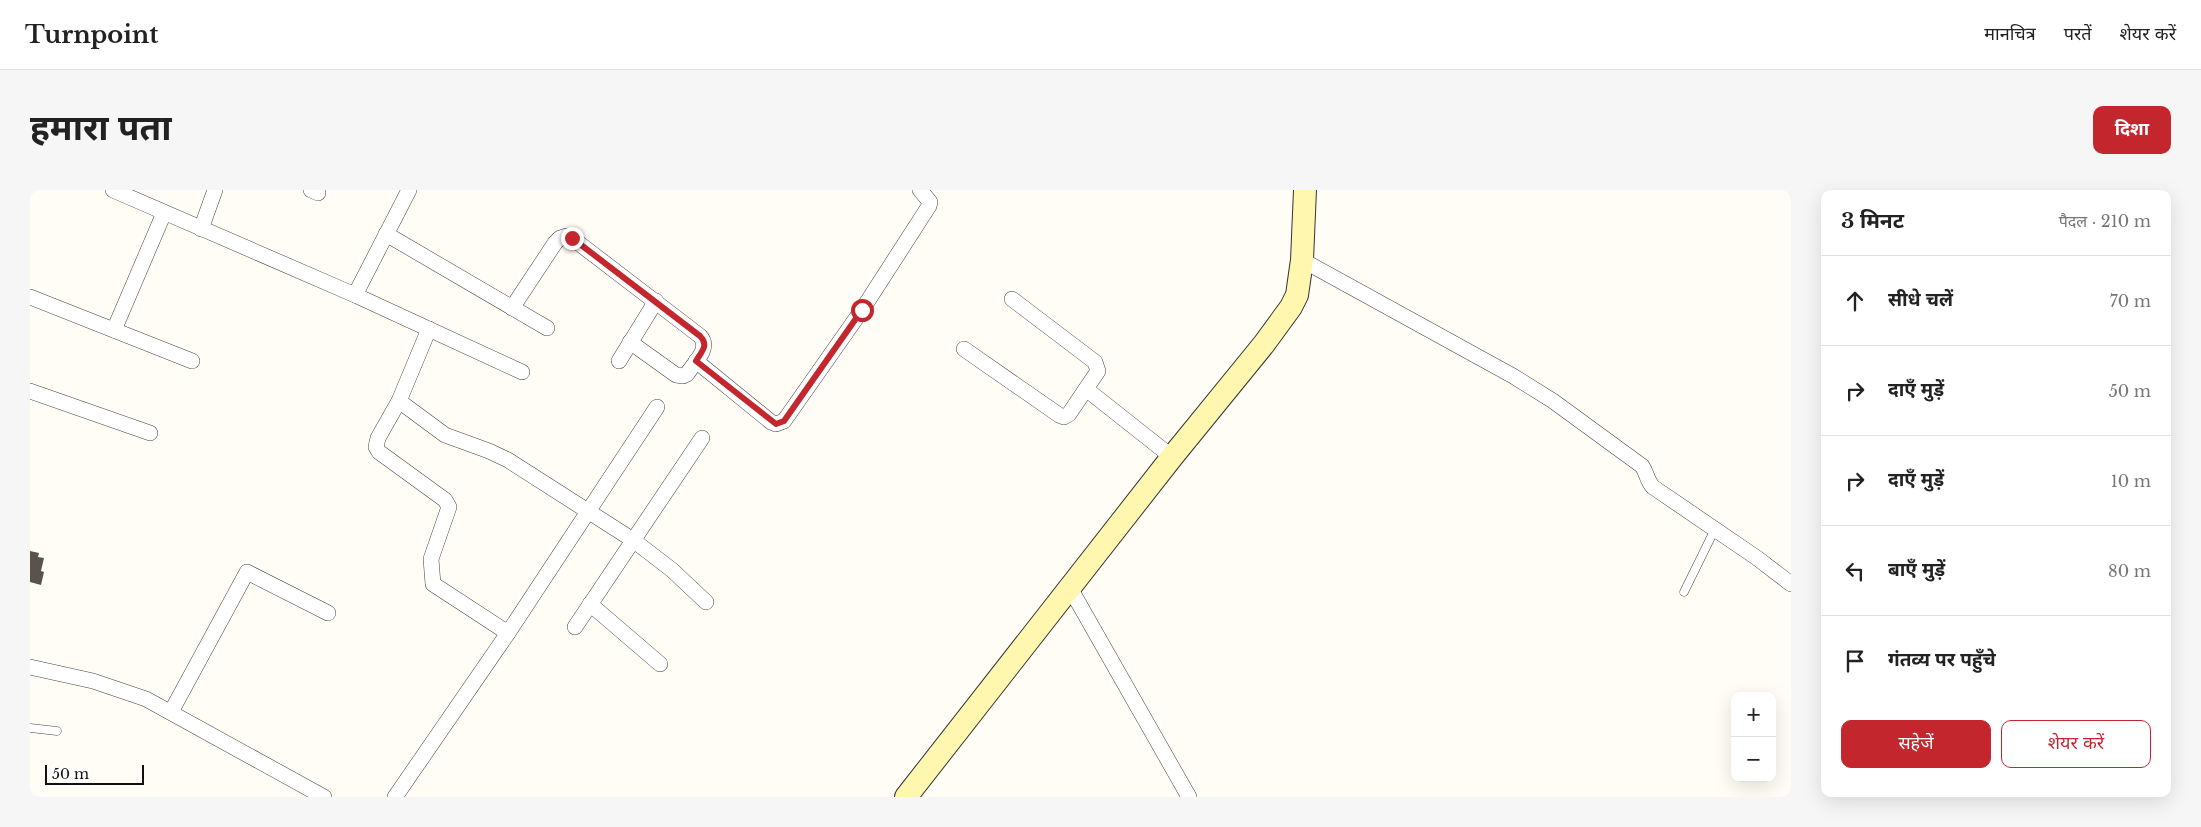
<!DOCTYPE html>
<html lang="hi">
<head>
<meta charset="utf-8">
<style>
  :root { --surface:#fff; --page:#f6f6f6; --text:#222; --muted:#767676; --line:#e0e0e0; --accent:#c4262e }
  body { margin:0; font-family:"Libre Baskerville","Noto Sans Devanagari",serif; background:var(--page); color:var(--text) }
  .controls { position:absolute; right:15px; bottom:15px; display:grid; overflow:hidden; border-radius:10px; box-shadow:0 5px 20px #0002 }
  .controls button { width:45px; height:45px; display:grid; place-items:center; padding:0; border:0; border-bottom:1px solid var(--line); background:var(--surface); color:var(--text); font:25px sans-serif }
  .scale { position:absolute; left:15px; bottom:12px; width:99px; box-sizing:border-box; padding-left:5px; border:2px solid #111; border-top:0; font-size:14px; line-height:18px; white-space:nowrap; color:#111; -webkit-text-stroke:4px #fff; paint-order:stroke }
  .stop { position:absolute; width:15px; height:15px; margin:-11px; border:4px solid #c4262e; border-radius:50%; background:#fff }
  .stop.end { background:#c4262e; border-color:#fff; box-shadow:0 1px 5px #0008 }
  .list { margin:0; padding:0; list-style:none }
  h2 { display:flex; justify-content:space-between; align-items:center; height:65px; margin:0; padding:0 20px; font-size:21px }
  h2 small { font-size:16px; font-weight:400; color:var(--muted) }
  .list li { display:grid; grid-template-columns:32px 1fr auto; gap:15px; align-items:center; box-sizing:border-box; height:90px; padding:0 20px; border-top:1px solid var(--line) }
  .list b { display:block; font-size:19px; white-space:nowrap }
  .list em { font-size:16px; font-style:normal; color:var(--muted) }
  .actions { display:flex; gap:10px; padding:15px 20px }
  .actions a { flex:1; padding:11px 0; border:1px solid var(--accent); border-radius:10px; text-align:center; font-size:18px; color:var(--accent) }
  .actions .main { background:var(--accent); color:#fff }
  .icon { flex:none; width:28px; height:28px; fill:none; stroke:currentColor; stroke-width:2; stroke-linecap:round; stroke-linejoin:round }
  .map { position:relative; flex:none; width:1761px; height:607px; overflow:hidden; border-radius:10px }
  header { display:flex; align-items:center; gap:30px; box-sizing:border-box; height:70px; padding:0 25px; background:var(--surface); border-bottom:1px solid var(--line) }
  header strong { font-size:24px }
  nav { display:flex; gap:28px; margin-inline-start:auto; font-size:18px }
  .intro { display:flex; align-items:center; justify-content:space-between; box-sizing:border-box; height:120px; padding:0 30px }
  h1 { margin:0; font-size:35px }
  .button { padding:12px 22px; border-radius:10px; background:var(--accent); color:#fff; font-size:18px; font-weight:700 }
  main { display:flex; gap:30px; padding:0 30px }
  aside { flex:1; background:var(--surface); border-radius:10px; box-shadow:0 5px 20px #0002 }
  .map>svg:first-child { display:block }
  .building { fill:#5a524d }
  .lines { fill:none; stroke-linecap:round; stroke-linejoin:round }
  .lane-casing { stroke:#444; stroke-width:9 }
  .street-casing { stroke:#444; stroke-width:16 }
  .secondary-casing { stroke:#333; stroke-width:24 }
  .lane { stroke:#fff; stroke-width:8 }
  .street { stroke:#fff; stroke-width:15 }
  .secondary { stroke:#fff6b0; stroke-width:22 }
  .route { stroke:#c4262e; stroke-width:6 }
</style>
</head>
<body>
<header>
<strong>Turnpoint</strong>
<nav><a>मानचित्र</a><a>परतें</a><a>शेयर करें</a></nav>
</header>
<div class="intro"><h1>हमारा पता</h1><a class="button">दिशा</a></div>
<main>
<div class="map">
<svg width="1761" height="607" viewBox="0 0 1761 607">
  <rect width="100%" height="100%" fill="#fffdf5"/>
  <path class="building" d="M0 361 9 363 8 367 14 368 11 381 14 382 11 395 0 392Z"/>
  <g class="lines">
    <g class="lane-casing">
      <g id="lane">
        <path d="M1654 402 1685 339"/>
        <path d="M0 538 27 541"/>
      </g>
    </g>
    <g class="street-casing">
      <g id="street">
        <path d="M83 0 325 105 492 182"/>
        <path d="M281 0 288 3"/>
        <path d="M171 39 185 0"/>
        <path d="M356 44 517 138"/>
        <path d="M1272 70 1483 186 1523 211 1612 276C1617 283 1617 291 1623 297L1727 368 1761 394"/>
        <path d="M325 105 379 0"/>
        <path d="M0 107 162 171"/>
        <path d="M482 118 525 53 530 48 536 46 542 48 670 146C681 158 665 172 657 184L653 186 646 185 600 152"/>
        <path d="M399 139 369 211 348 248 346 257 349 262 415 310 419 317 401 369 403 394 478 443"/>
        <path d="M84 140 134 23"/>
        <path d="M934 159 1029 225 1034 227 1039 224 1068 181 1065 172 982 109"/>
        <path d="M589 171 626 111"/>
        <path d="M666 171 741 232 746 234 754 231 832 120 899 16 900 12 890 0"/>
        <path d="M1056 199 1142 267"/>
        <path d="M0 201 120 243"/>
        <path d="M369 211 415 245 459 261 478 270 603 350 642 380 676 412"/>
        <path d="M1040 398 1159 607"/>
        <path d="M560 414 630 474"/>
        <path d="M545 437 672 248"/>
        <path d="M0 477 63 491 116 509 294 607"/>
        <path d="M141 522 217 382 298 423"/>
        <path d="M365 607 478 443 627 217"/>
      </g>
    </g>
    <g class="secondary-casing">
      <path id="secondary" d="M876 607 1142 267 1234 154 1261 117 1267 105 1272 70 1275 0"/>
    </g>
    <use href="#lane" class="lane"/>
    <use href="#street" class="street"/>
    <use href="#secondary" class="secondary"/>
  </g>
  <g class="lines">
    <path class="route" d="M542 48 670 146C679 155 672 161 666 171L746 234 754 231 832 120"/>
  </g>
</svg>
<div class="controls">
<button>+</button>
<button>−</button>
</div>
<div class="scale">50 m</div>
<div class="stop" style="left:832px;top:120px"></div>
<div class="stop end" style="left:542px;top:48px"></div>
</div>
<aside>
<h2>3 मिनट<small>पैदल · 210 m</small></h2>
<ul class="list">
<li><svg class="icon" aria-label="ahead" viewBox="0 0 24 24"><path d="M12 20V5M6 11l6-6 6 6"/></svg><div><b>सीधे चलें</b></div><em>70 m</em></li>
<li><svg class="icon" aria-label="right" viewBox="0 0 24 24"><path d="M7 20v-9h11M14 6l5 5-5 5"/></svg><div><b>दाएँ मुड़ें</b></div><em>50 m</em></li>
<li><svg class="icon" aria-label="right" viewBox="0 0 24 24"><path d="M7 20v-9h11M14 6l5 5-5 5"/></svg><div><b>दाएँ मुड़ें</b></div><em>10 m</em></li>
<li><svg class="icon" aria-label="left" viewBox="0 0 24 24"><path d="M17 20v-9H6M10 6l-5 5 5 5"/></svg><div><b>बाएँ मुड़ें</b></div><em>80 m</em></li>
<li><svg class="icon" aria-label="arrive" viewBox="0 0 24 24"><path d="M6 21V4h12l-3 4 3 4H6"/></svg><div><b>गंतव्य पर पहुँचे</b></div></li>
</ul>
<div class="actions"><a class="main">सहेजें</a><a>शेयर करें</a></div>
</aside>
</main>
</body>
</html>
